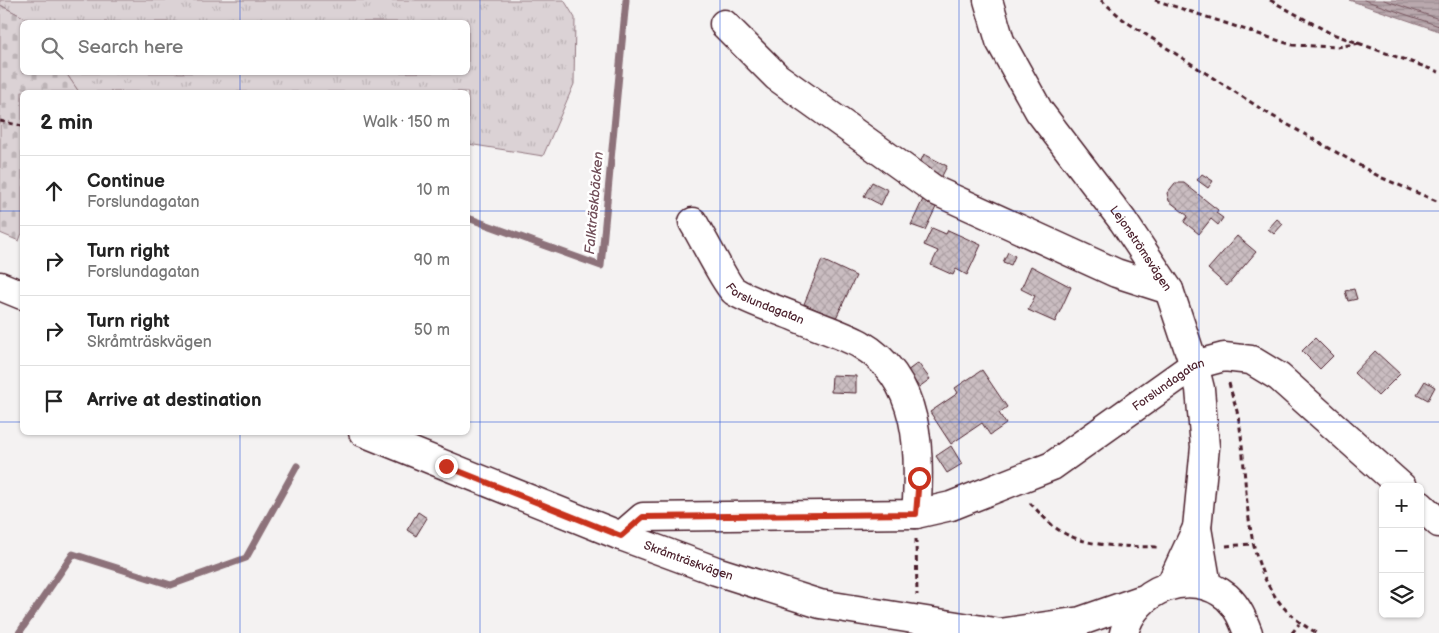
<!DOCTYPE html>
<html lang="en">
<head>
<meta charset="utf-8">
<style>
  :root { --surface:#fff; --page:#f6f6f6; --text:#222; --muted:#767676; --line:#e0e0e0 }
  body { margin:0; font-family:"Balsamiq Sans",sans-serif; background:var(--page); color:var(--text) }
  .controls { position:absolute; right:15px; bottom:15px; display:grid; overflow:hidden; border-radius:8px; box-shadow:0 1px 4px #0004 }
  .controls button { width:45px; height:45px; display:grid; place-items:center; padding:0; border:0; border-bottom:1px solid var(--line); background:var(--surface); color:var(--text); font:25px sans-serif }
  .stop { position:absolute; width:15px; height:15px; margin:-11px; border:4px solid #c8321e; border-radius:50%; background:#fff }
  .stop.end { background:#c8321e; border-color:#fff; box-shadow:0 1px 5px #0008 }
  .list { margin:0; padding:0; list-style:none }
  h2 { display:flex; justify-content:space-between; align-items:center; height:65px; margin:0; padding:0 20px; font-size:21px }
  h2 small { font-size:16px; font-weight:400; color:var(--muted) }
  .list li { display:grid; grid-template-columns:32px 1fr auto; gap:15px; align-items:center; box-sizing:border-box; height:70px; padding:0 20px; border-top:1px solid var(--line) }
  .list b { display:block; font-size:19px; white-space:nowrap }
  .list p { margin:0; font-size:16px; white-space:nowrap; color:var(--muted) }
  .list em { font-size:16px; font-style:normal; color:var(--muted) }
  .icon { flex:none; width:28px; height:28px; fill:none; stroke:currentColor; stroke-width:2; stroke-linecap:round; stroke-linejoin:round }
  .map { position:relative; flex:none; width:1439px; height:633px; overflow:hidden }
  .search { position:absolute; background:var(--surface); box-shadow:0 1px 4px #0004; left:20px; top:20px; width:450px; height:55px; display:flex; align-items:center; gap:12px; box-sizing:border-box; padding:0 18px; border-radius:8px; color:var(--muted); font-size:19px }
  .panel { position:absolute; background:var(--surface); box-shadow:0 1px 4px #0004; left:20px; top:90px; width:450px; height:345px; border-radius:8px }
  .map>svg:first-child { display:block }
  .grass { fill:url(#grass-tufts); stroke:#927880 }
  .cemetery { fill:url(#cemetery-stones); stroke:#927880 }
  .water { fill:url(#water-rules); stroke:#8d727a }
  .lines { fill:none; stroke-linecap:round; stroke-linejoin:round }
  .shore { stroke:#77565f; stroke-width:1 }
  .stream { stroke:#8d727a; stroke-width:7 }
  .building { fill:url(#building-cross-hatch); stroke:#4a1f2b }
  .minor-casing { stroke:#4a1f2b; stroke-width:31 }
  .major-casing { stroke:#4a1f2b; stroke-width:31 }
  .path { stroke:#4a1f2b; stroke-width:3; stroke-dasharray:5 4; stroke-linecap:butt }
  .minor { stroke:#fff; stroke-width:28 }
  .major { stroke:#fff; stroke-width:28 }
  .route { stroke:#c8321e; stroke-width:6 }
  .grid { fill:none; stroke:#1d4ed8; stroke-width:1; stroke-opacity:0.55 }
  .labels { text-anchor:middle; dominant-baseline:central; stroke-width:5; stroke-linejoin:round; paint-order:stroke }
  .street-label { font-size:12px; fill:#4a1f2b; stroke:#fff }
  .water-label { font-size:14px; font-style:italic; fill:#714f59; stroke:#fff }
</style>
</head>
<body>
<div class="map">
<svg width="1439" height="633" viewBox="0 0 1439 633">
  <defs>
    <pattern id="grass-tufts" width="24" height="20" patternUnits="userSpaceOnUse" patternTransform="scale(1.25)"><rect width="24" height="20" fill="#dbd2d5"/><path d="M3 7l-1-3M5 7V3M7 7l1-3M15 17l-1-3M17 17v-4M19 17l1-3" fill="none" stroke="#bdb4b7"/></pattern>
    <pattern id="cemetery-stones" width="16" height="16" patternUnits="userSpaceOnUse" patternTransform="scale(1.25)"><rect width="16" height="16" fill="#dbd2d5"/><path d="M2 7V4a2 2 0 0 1 4 0v3zM10 15v-3a2 2 0 0 1 4 0v3z" fill="#bdb4b7"/></pattern>
    <pattern id="water-rules" width="6" height="5" patternUnits="userSpaceOnUse" patternTransform="scale(1.25)"><rect width="6" height="5" fill="#baa9ae"/><path d="M0 2.5h6" fill="none" stroke="#99898e"/></pattern>
    <pattern id="building-cross-hatch" width="8" height="8" patternUnits="userSpaceOnUse" patternTransform="scale(1.25)"><rect width="8" height="8" fill="#cabdc1"/><path d="M0 0l8 8M0 8l8-8" fill="none" stroke="#afa2a6"/></pattern>
  </defs>
  <rect width="100%" height="100%" fill="#f4f2f2"/>
  <filter id="ink" filterUnits="userSpaceOnUse"><feTurbulence type="fractalNoise" baseFrequency=".02" numOctaves="2"/><feDisplacementMap in="SourceGraphic" scale="10" xChannelSelector="R" yChannelSelector="G"/><feConvolveMatrix kernelMatrix="1 2 1 2 8 2 1 2 1" color-interpolation-filters="sRGB"/></filter>
  <g filter="url(#ink)">
    <path class="grass" d="M0 0H564L575 18 574 84 543 156 468 144V92H79L66 73 468 72V22H33L0 5Z"/>
    <path class="cemetery" d="M0 5 33 22H22V72L66 73 79 92H22V233L19 241 0 233Z"/>
    <path class="water" d="M1349 0H1439V31Z"/>
    <g class="lines">
      <g class="shore">
        <path d="M1364 0 1439 26"/>
        <path d="M1384 0 1439 19"/>
      </g>
      <g class="stream">
        <path d="M468 218 601 266 626 0"/>
        <path d="M19 633 73 554 171 585 246 558 297 466"/>
      </g>
    </g>
    <g class="building">
      <path d="M924 154 947 166 938 184 915 174Z"/>
      <path d="M1202 174 1213 181 1208 188 1197 180Z"/>
      <path d="M872 182 888 190 881 205 864 196Z"/>
      <path d="M1175 183H1184L1218 210 1216 213 1223 218 1218 225 1211 219 1199 234 1184 222 1188 216 1169 201 1167 193Z"/>
      <path d="M924 197 938 203 925 230 911 225Z"/>
      <path d="M1277 219 1283 224 1274 234 1268 229Z"/>
      <path d="M932 228 946 234 948 230 981 245 967 275 956 269 953 275 931 265 938 251 924 245Z"/>
      <path d="M1237 236 1256 252 1227 286 1208 269Z"/>
      <path d="M1008 252 1015 256 1011 265 1003 262Z"/>
      <path d="M822 260 856 276 836 318 804 304Z"/>
      <path d="M1031 266 1071 287 1055 322 1028 310 1035 296 1021 289Z"/>
      <path d="M1354 289 1357 299 1348 301 1345 291Z"/>
      <path d="M1315 338 1333 356 1320 369 1302 351Z"/>
      <path d="M1375 351 1400 374 1378 396 1354 373Z"/>
      <path d="M918 363 930 379 919 387 907 371Z"/>
      <path d="M982 370 1007 407 999 413 1006 424 990 435 982 423 951 444 930 412 958 393 955 388Z"/>
      <path d="M832 375 856 376V393L831 392Z"/>
      <path d="M1425 381 1435 387 1428 400 1417 394Z"/>
      <path d="M951 446 962 464 947 473 936 456Z"/>
      <path d="M418 512 427 518 416 536 407 530Z"/>
    </g>
    <g class="lines">
      <g class="minor-casing">
        <g id="minor">
          <path id="s1" d="M988 0 1000 41 1039 111 1123 221 1169 290 1194 365 1200 389 1205 447 1197 528 1207 586"/>
          <path d="M724 24 777 77 936 191 1116 273 1169 290"/>
          <path id="s2" d="M693 222C700 233 727 286 734 291 749 301 776 309 793 316 815 326 839 333 860 344 921 379 921 453 916 514"/>
          <path d="M1420 505 1439 523"/>
          <path id="s3" d="M621 536 643 517 916 514 951 506 1052 466 1194 365 1224 357 1251 360 1279 377 1402 487"/>
          <path d="M1171 584 1197 528"/>
        </g>
      </g>
      <g class="major-casing">
        <g id="major">
          <path d="M0 286 22 295"/>
          <path id="s4" d="M363 432 621 536 716 571 820 604 1001 633"/>
          <path d="M1000 633 1081 621 1141 600"/>
          <path d="M1124 633C1134 589 1191 567 1227 597 1238 607 1243 620 1248 633"/>
        </g>
      </g>
      <g class="path">
        <path d="M1101 0 1125 21 1269 114 1380 177 1439 202"/>
        <path d="M1155 0 1292 45 1337 47 1360 43"/>
        <path d="M1270 0 1330 33 1439 72"/>
        <path d="M0 121 22 126"/>
        <path d="M1229 383C1232 396 1237 408 1239 421 1251 497 1237 591 1317 633"/>
        <path d="M1030 503C1037 510 1044 518 1052 525 1081 549 1124 546 1160 547"/>
        <path d="M916 539 917 595"/>
        <path d="M1226 546 1252 544"/>
        <path d="M1292 633 1299 624"/>
      </g>
      <use href="#minor" class="minor"/>
      <use href="#major" class="major"/>
    </g>
  </g>
  <g class="lines" filter="url(#ink)">
    <path class="route" d="M446 466 621 536 643 517 916 514 919 478"/>
  </g>
  <path class="grid" d="M240 0V22M480 0V633M720 0V633M959 0V633M1199 0V633M240 72V92M0 211H22M468 211H1439M0 422H22M468 422H1439M240 432V633"/>
  <g class="labels">
    <g class="street-label">
      <text stroke="none"><textPath href="#s1" startOffset="294">Lejonströmsvägen</textPath></text>
      <text stroke="none"><textPath href="#s2" startOffset="114">Forslundagatan</textPath></text>
      <text stroke="none"><textPath href="#s3" startOffset="589">Forslundagatan</textPath></text>
      <text stroke="none"><textPath href="#s4" startOffset="350">Skråmträskvägen</textPath></text>
    </g>
    <g class="water-label">
      <text transform="translate(594 203) rotate(-85)">Falkträskbäcken</text>
    </g>
  </g>
</svg>
<div class="controls">
<button>+</button>
<button>−</button>
<button><svg class="icon" aria-label="layers" viewBox="0 0 24 24"><path d="M12 4l9 5-9 5-9-5zM3 14l9 5 9-5"/></svg></button>
</div>
<div class="stop" style="left:919px;top:478px"></div>
<div class="stop end" style="left:446px;top:466px"></div>
<div class="search"><svg class="icon" aria-label="search" viewBox="0 0 24 24"><circle cx="10" cy="10" r="6"/><path d="M15 15l6 6"/></svg>Search here</div>
<section class="panel">
<h2>2 min<small>Walk · 150 m</small></h2>
<ul class="list">
<li><svg class="icon" aria-label="ahead" viewBox="0 0 24 24"><path d="M12 20V5M6 11l6-6 6 6"/></svg><div><b>Continue</b><p>Forslundagatan</p></div><em>10 m</em></li>
<li><svg class="icon" aria-label="right" viewBox="0 0 24 24"><path d="M7 20v-9h11M14 6l5 5-5 5"/></svg><div><b>Turn right</b><p>Forslundagatan</p></div><em>90 m</em></li>
<li><svg class="icon" aria-label="right" viewBox="0 0 24 24"><path d="M7 20v-9h11M14 6l5 5-5 5"/></svg><div><b>Turn right</b><p>Skråmträskvägen</p></div><em>50 m</em></li>
<li><svg class="icon" aria-label="arrive" viewBox="0 0 24 24"><path d="M6 21V4h12l-3 4 3 4H6"/></svg><div><b>Arrive at destination</b></div></li>
</ul>
</section>
</div>
</body>
</html>
